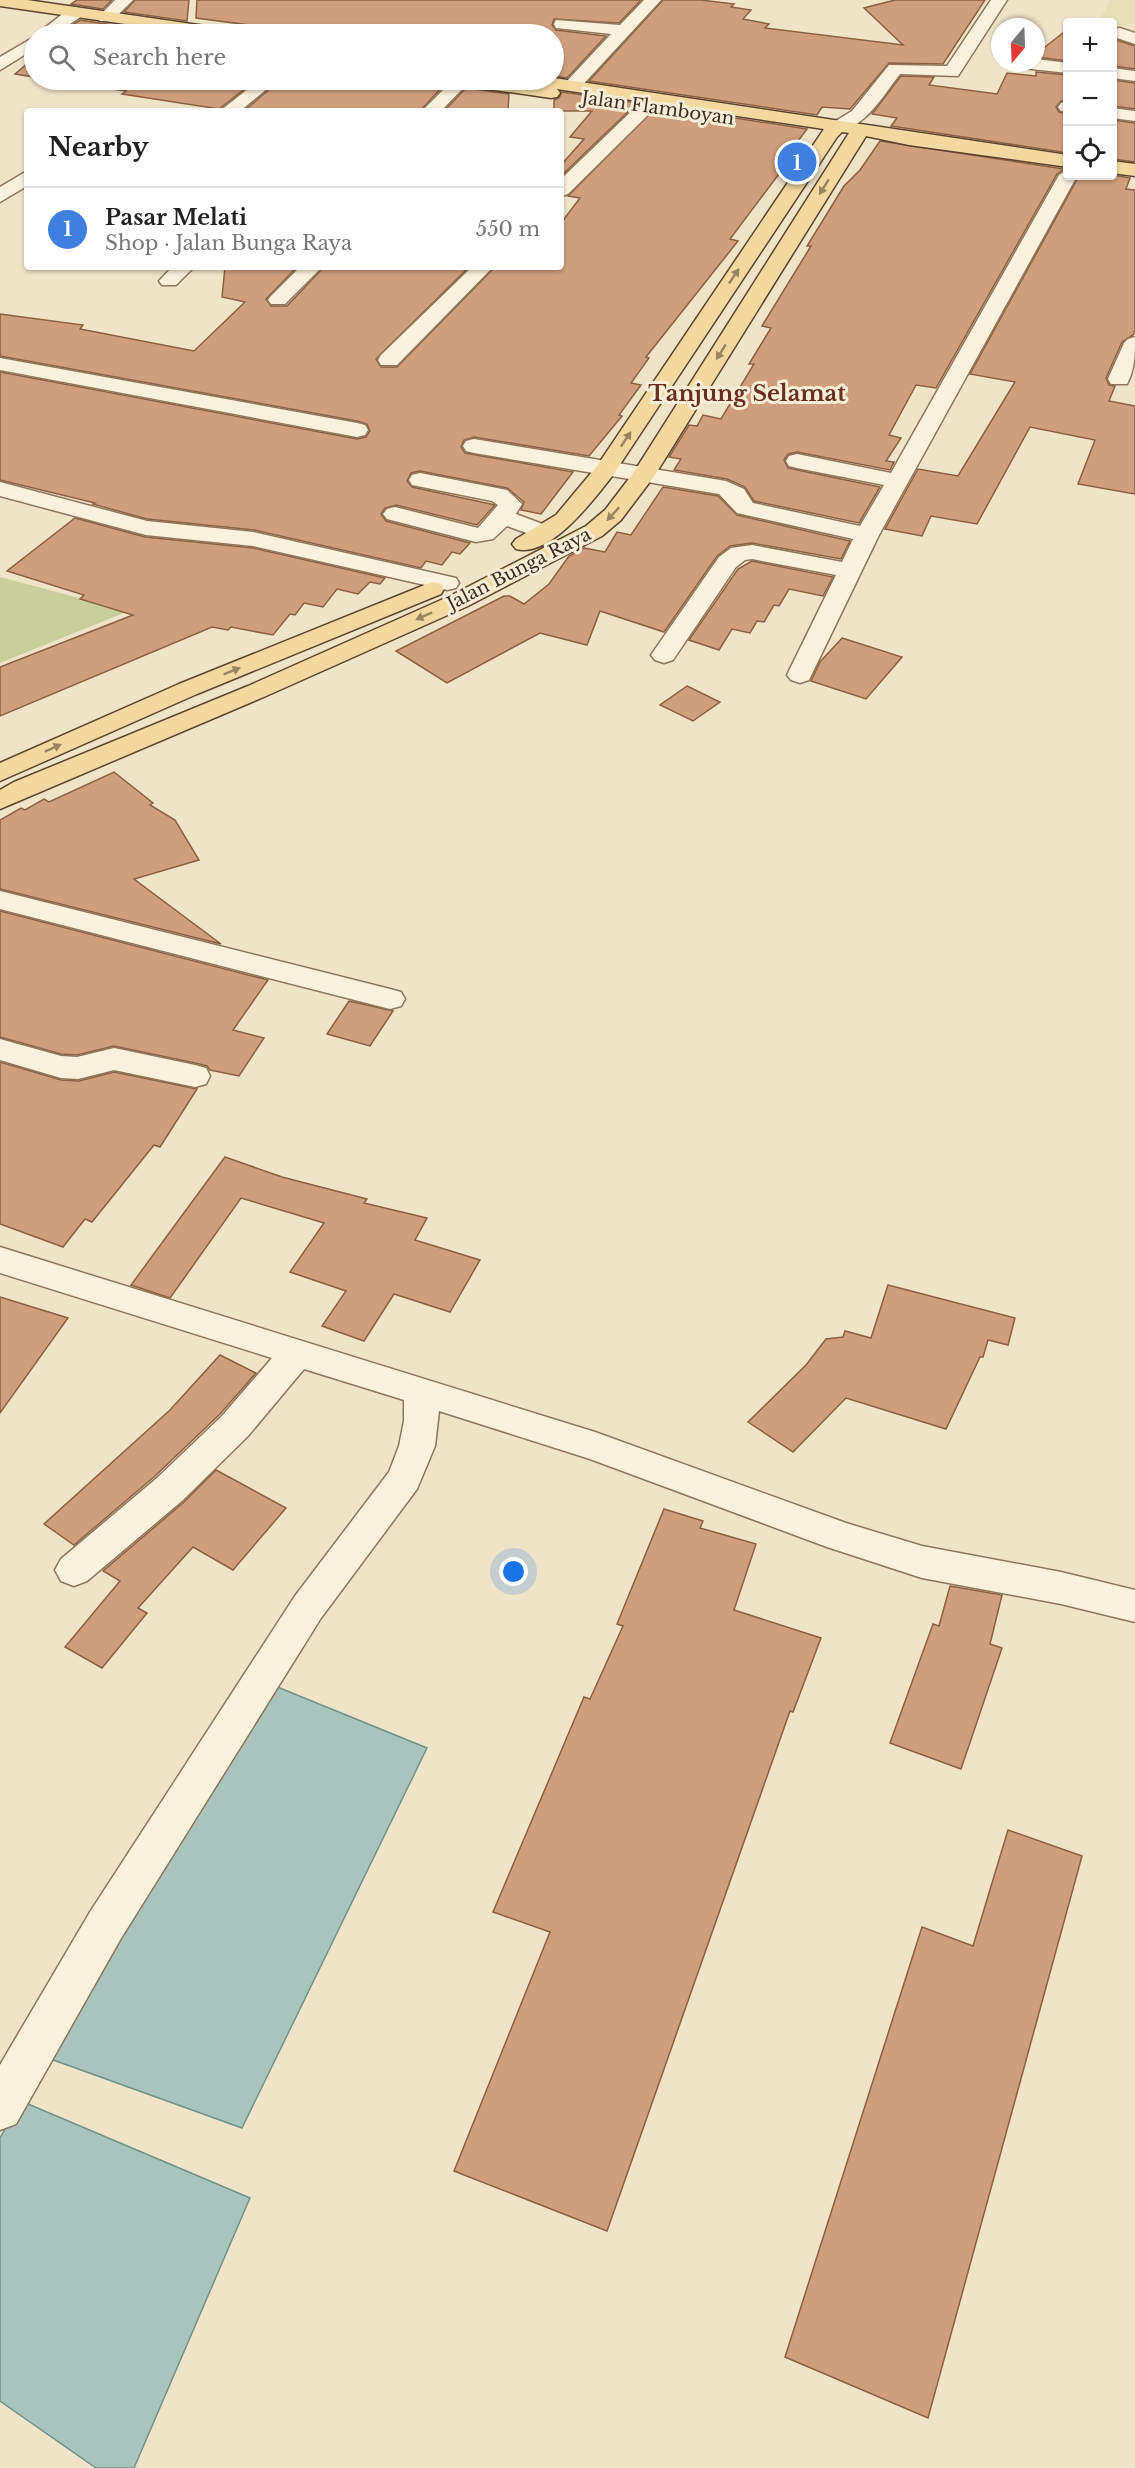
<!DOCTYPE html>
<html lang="en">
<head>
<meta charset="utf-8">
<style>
  :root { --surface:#fff; --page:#f2f2f2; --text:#222; --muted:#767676; --line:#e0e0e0; --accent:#0f766e }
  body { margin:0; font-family:"Libre Baskerville",serif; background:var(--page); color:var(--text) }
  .controls { position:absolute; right:18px; top:18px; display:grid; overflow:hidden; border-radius:6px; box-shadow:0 2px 4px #0004 }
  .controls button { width:54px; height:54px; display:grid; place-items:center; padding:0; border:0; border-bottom:2px solid var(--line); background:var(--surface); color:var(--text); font:30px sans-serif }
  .compass { position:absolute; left:991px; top:18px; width:54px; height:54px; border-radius:50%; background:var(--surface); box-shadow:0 2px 4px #0004; rotate:199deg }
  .you { position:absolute; left:514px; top:1572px; width:21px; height:21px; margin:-15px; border:4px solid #fff; border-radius:50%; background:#1a73e8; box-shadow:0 0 0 9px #1a73e833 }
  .badge { display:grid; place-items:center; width:39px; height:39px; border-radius:50%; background:var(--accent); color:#fff; font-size:20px; font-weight:700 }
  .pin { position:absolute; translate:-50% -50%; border:3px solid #fff; box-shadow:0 2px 6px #0006 }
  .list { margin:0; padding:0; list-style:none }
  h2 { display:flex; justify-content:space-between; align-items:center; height:78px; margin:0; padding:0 24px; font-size:26px }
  h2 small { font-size:20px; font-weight:400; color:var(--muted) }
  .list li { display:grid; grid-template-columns:39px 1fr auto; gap:18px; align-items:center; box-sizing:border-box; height:84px; padding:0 24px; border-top:2px solid var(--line) }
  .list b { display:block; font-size:22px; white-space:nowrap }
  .list p { margin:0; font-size:20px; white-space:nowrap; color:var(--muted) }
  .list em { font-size:20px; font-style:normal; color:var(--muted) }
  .icon { flex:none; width:33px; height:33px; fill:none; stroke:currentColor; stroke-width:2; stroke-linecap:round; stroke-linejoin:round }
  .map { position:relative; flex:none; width:1135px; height:2468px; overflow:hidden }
  .search { position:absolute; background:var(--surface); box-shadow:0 2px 4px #0004; left:24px; top:24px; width:540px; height:66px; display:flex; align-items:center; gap:15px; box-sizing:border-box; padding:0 21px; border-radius:33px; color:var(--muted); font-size:22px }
  .panel { position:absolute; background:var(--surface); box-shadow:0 2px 4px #0004; left:24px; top:108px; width:540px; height:162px; border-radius:6px }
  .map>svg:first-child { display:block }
  .farmland { fill:#e6deb5 }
  .green { fill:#c9cf9b }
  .water { fill:#a9c4bc; stroke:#6f938a; stroke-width:1.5 }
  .building { fill:#cf9f7d; stroke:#8d5f41; stroke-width:1.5 }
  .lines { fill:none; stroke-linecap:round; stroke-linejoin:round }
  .minor-casing { stroke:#8d765c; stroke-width:3 }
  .major-casing { stroke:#5b4430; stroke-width:3 }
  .minor { fill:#faf1dc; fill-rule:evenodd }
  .major { fill:#f3d9a0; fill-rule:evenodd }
  .oneway { fill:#988460 }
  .labels { text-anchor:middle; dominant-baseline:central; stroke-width:6; stroke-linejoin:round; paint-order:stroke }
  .far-street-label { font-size:18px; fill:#3d2e20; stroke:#f7eed8 }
  .far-district-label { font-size:22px; font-weight:bold; fill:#6b2e1e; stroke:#f7eed8 }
</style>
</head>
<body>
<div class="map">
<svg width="1135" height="2468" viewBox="0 0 1135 2468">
  <rect width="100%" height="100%" fill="#f0e4c8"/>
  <path class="farmland" d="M1110 0H1135V23L1113 29 1112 22H1099Z"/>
  <path class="green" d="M0 577 129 611 0 663Z"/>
  <g class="water">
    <path d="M270 1684 427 1748 242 2128 45 2057Z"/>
    <path d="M21 2101 250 2198 134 2468H96L0 2401V2138Z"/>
  </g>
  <g class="building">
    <path d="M77 0H112L103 9 71 4Z"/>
    <path d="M135 0H189L187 21 124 12Z"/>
    <path d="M197 0H641L619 23 554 19 552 25 556 30 606 36 567 78 554 76V34H318L196 18Z"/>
    <path d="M663 0H701L734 4 731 7 751 10 743 19 769 24 765 28 903 45 864 8 895 0H985L943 64 889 63 850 109 822 107 817 115 589 81Z"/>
    <path d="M80 20 100 23 183 34H58Z"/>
    <path d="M1068 29V61L1036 57V54Z"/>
    <path d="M1113 39 1135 46V69L1113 66Z"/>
    <path d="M34 58V77L15 74Z"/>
    <path d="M1036 72 1068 75V100L1061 101 1056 107 1059 112 1068 114V153L891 126 897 118 872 114 901 76 934 77 929 85 997 94 1007 73 1036 76Z"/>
    <path d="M50 80H256L219 109 122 94 126 91Z"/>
    <path d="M280 80H408L445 84 420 111H244Z"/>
    <path d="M1113 80 1135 83V109L1113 106Z"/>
    <path d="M466 88 509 94 508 111H444Z"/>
    <path d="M562 92 637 103 561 176V165L584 139 570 137 592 111H554V100L559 98Z"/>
    <path d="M657 106 807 129 783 161 788 162 730 239 738 241 646 357 649 358 631 383 641 385 619 415 622 416 589 456 474 437 464 440 461 447 465 453 573 472 541 514 521 510 524 502 507 488 420 471 411 473 407 481 412 487 495 505 477 525 396 505 385 508 381 514 386 521 470 543 460 554 452 552 442 565 426 561 421 568 254 530 147 519 93 504 95 503 0 480V372L357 439 366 437 370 431 367 424 357 421 0 356V314L83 325 80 329 194 351 245 302 222 297 225 267H297L266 299 271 306H287L324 267H469L376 359 381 367H397L495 267H561V223L580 198 568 196Z"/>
    <path d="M1113 120 1135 123V162L1113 159Z"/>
    <path d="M880 141 1064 169 1057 174 936 388 916 385 889 435 901 438 886 461 894 462 890 470 797 452 788 454 784 460 788 468 880 487 859 523 754 501 745 487 727 479 674 470 681 459 669 457 689 425 697 426 703 415 721 419 754 364H749L771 328 762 326 811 246H807L844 186 860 170Z"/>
    <path d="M1113 175 1130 178 1126 189 1135 190V331L1133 335 1122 342 1106 378 1109 385 1115 386 1109 401 1135 406V494L1078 484 1095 440 1030 427 977 524 931 516 922 536 885 529 918 469 958 476 1015 382 970 374 1079 176Z"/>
    <path d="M663 487 718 496 737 515 850 541 841 559 752 543 730 546 717 556 664 632 600 611 587 645 540 633 447 683 396 651 504 596H510L524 604 549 584 569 556 584 548 605 552 617 532 631 535Z"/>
    <path d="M75 518 145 537 253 548 385 578 380 584 370 582 358 594 337 589 323 607 304 603 295 615 290 614 273 635 231 627 228 630 212 627 0 716V667L133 615 80 599 84 595 7 571Z"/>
    <path d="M752 561 833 577 823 596 789 589 779 606 774 605 764 622 757 621 750 633 732 629 719 650 689 640 738 569Z"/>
    <path d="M842 638 902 657 866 699 811 681 820 662Z"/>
    <path d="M687 686 720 702 693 721 660 705Z"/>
    <path d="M114 772 153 803 150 805 175 820 199 860 134 879 221 944 0 889V820L21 808 25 810 44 799 49 802Z"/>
    <path d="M0 911 268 980 233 1030 264 1038 239 1076 210 1070 207 1066 195 1063 114 1046 77 1055 61 1054 0 1037Z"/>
    <path d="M349 1001 393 1011 370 1046 327 1034Z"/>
    <path d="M0 1062 61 1080 79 1081 114 1072 197 1089 160 1147 154 1145 92 1222 85 1219 63 1247 0 1224Z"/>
    <path d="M225 1157 282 1177 367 1199 364 1203 427 1218 415 1240 480 1260 450 1312 394 1294 364 1341 322 1326 346 1291 290 1272 324 1223 241 1198 170 1298 131 1285Z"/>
    <path d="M888 1285 1015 1318 1008 1345 988 1340 983 1357H980L946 1429 846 1398 793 1452 748 1422 806 1365 826 1339 843 1337 845 1331 871 1338Z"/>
    <path d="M0 1297 68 1318 0 1413Z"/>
    <path d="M220 1355 256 1373 220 1414 155 1476 74 1545 44 1524 170 1410Z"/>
    <path d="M216 1470 286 1508 233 1570 193 1547 138 1608 147 1613 102 1668 65 1647 120 1581 103 1571 184 1502Z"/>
    <path d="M664 1509 703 1521 700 1528 756 1544 734 1610 821 1638 793 1712 790 1711 607 2231 454 2171 550 1932 493 1912 584 1697 590 1699 623 1626 617 1624Z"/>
    <path d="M950 1586 1002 1595 990 1644 1002 1648 961 1769 890 1743 933 1624 939 1626Z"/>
    <path d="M1008 1830 1082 1856 928 2418 785 2357 922 1927 973 1946Z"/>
  </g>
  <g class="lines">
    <g class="minor-casing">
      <g id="minor">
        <path d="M115 0H133L112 21H100L98 17Z"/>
        <path d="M644 0H661L578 90H566L563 86 566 82 611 34 556 28 554 24 556 20 620 25Z"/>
        <path d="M991 0H1007L958 76 900 74C884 94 861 136 832 129L829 125 852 111 889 65 947 66Z"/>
        <path d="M76 7 84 12 82 16 55 34H37L70 8Z"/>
        <path d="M1120 28 1135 33V44L1114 37V29Z"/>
        <path d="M34 37V49L0 70V57Z"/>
        <path d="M1036 59 1068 63V73L1022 68 1013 63H1036Z"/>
        <path d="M1112 68 1135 71V81L1112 78Z"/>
        <path d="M259 80H278L240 111H220Z"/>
        <path d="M453 80H471L441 111H422Z"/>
        <path d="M646 102 655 107 652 111 568 194 561 196V179L640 103Z"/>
        <path d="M1067 102 1068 112 1061 111 1058 107 1061 103Z"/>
        <path d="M1112 108 1135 111V121L1112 118Z"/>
        <path d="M1068 169V176H1077L879 535 809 680 800 683 791 680 787 675 836 575 752 559 745 560 736 567 673 660 664 663 655 660 651 655 719 557 731 548 752 545 842 562 853 539 737 513 719 494 474 453 466 451 463 446 466 441 474 439 726 481 744 489 753 503 860 526 884 485 797 468 789 466 786 461 789 456 797 454 891 473 1059 175Z"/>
        <path d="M27 171V186L0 202V187Z"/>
        <path d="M172 267H194L176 285H162L159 281Z"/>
        <path d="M300 267H322L285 304H271L268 300 271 296Z"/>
        <path d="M472 267H493L397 365H381L378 360 381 355Z"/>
        <path d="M1135 337C1135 354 1135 369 1127 384H1111L1108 379 1124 343 1128 339Z"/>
        <path d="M0 358 357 423 365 425 368 430 365 435 357 437 0 370Z"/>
        <path d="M420 473 507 490 522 504 516 514 553 528 557 533 553 538 545 540 507 526 493 539 476 542 387 519 383 514 387 509 395 507 478 528 498 505 492 501 412 485 409 480 412 475Z"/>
        <path d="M0 482 147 521 253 532 447 576 456 578 459 583 456 588 447 590 253 546 146 535 0 496Z"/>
        <path d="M0 891 390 989 401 992 405 999 401 1006 390 1009 0 909Z"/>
        <path d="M0 1039 61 1056 77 1057 114 1048 195 1065 206 1068 210 1076 206 1084 195 1087 114 1070 78 1079 61 1078 0 1060Z"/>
        <path d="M0 1247 595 1432 846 1523 922 1546 1061 1572 1135 1590V1622L1061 1604 922 1578 827 1547 590 1459 439 1411 435 1446 417 1489 321 1618 120 1940 16 2124 0 2130V2065L90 1912 295 1596 389 1472 399 1446 404 1421V1400L304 1369 248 1436 183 1500 87 1581 74 1586 61 1581 55 1570 61 1559 157 1478 222 1416 272 1358 0 1273Z"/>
      </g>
    </g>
    <g class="major-casing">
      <g id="major">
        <path d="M0 0H27L226 29 234 34H195L0 6Z"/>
        <path d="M554 78 1068 155V167L909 145 866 136 655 475 621 520 602 536 468 606 266 696 0 809V790L14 782 248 686 450 596 586 526 605 510 634 472 849 133 842 132 837 137 613 475C594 499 551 558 516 549L512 544 516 539 556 515 597 466 824 129 557 89 560 93 557 97 551 98 460 85 451 80H494L524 84 522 80Z"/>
        <path d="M1112 161 1135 164V176L1112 173Z"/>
        <path d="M432 582 441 584 444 589 441 594 197 694 0 781V763L179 684Z"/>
      </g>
    </g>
    <use href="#minor" class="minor"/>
    <use href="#major" class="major"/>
  </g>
  <defs><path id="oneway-solid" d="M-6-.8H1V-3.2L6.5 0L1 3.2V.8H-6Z" transform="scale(1.5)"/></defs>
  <g class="oneway">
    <use href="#oneway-solid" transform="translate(824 187) rotate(122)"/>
    <use href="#oneway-solid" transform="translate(734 276) rotate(-56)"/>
    <use href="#oneway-solid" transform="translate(721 352) rotate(122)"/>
    <use href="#oneway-solid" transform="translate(626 439) rotate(-56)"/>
    <use href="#oneway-solid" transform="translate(613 514) rotate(133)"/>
    <use href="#oneway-solid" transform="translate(424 616) rotate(156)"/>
    <use href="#oneway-solid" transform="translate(232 671) rotate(-22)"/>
    <use href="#oneway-solid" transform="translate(53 748) rotate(-24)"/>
  </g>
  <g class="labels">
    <g class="far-street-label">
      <text transform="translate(658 108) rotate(8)">Jalan Flamboyan</text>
      <text transform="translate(519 569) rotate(-27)">Jalan Bunga Raya</text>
    </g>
    <g class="far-district-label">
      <text x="747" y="393">Tanjung Selamat</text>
    </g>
  </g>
</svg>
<div class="controls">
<button>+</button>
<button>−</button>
<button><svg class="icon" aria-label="locate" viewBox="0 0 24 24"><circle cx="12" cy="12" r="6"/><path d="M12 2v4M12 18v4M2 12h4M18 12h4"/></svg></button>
</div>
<svg class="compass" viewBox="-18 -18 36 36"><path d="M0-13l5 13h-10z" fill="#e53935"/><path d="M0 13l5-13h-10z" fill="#767676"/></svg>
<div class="you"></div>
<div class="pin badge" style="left:797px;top:162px;background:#3f7fe0">1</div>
<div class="search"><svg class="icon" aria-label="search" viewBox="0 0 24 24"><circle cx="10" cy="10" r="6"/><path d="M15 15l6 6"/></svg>Search here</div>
<section class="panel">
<h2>Nearby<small></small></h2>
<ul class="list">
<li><span class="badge" style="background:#3f7fe0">1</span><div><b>Pasar Melati</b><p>Shop · Jalan Bunga Raya</p></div><em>550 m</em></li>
</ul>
</section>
</div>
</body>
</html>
